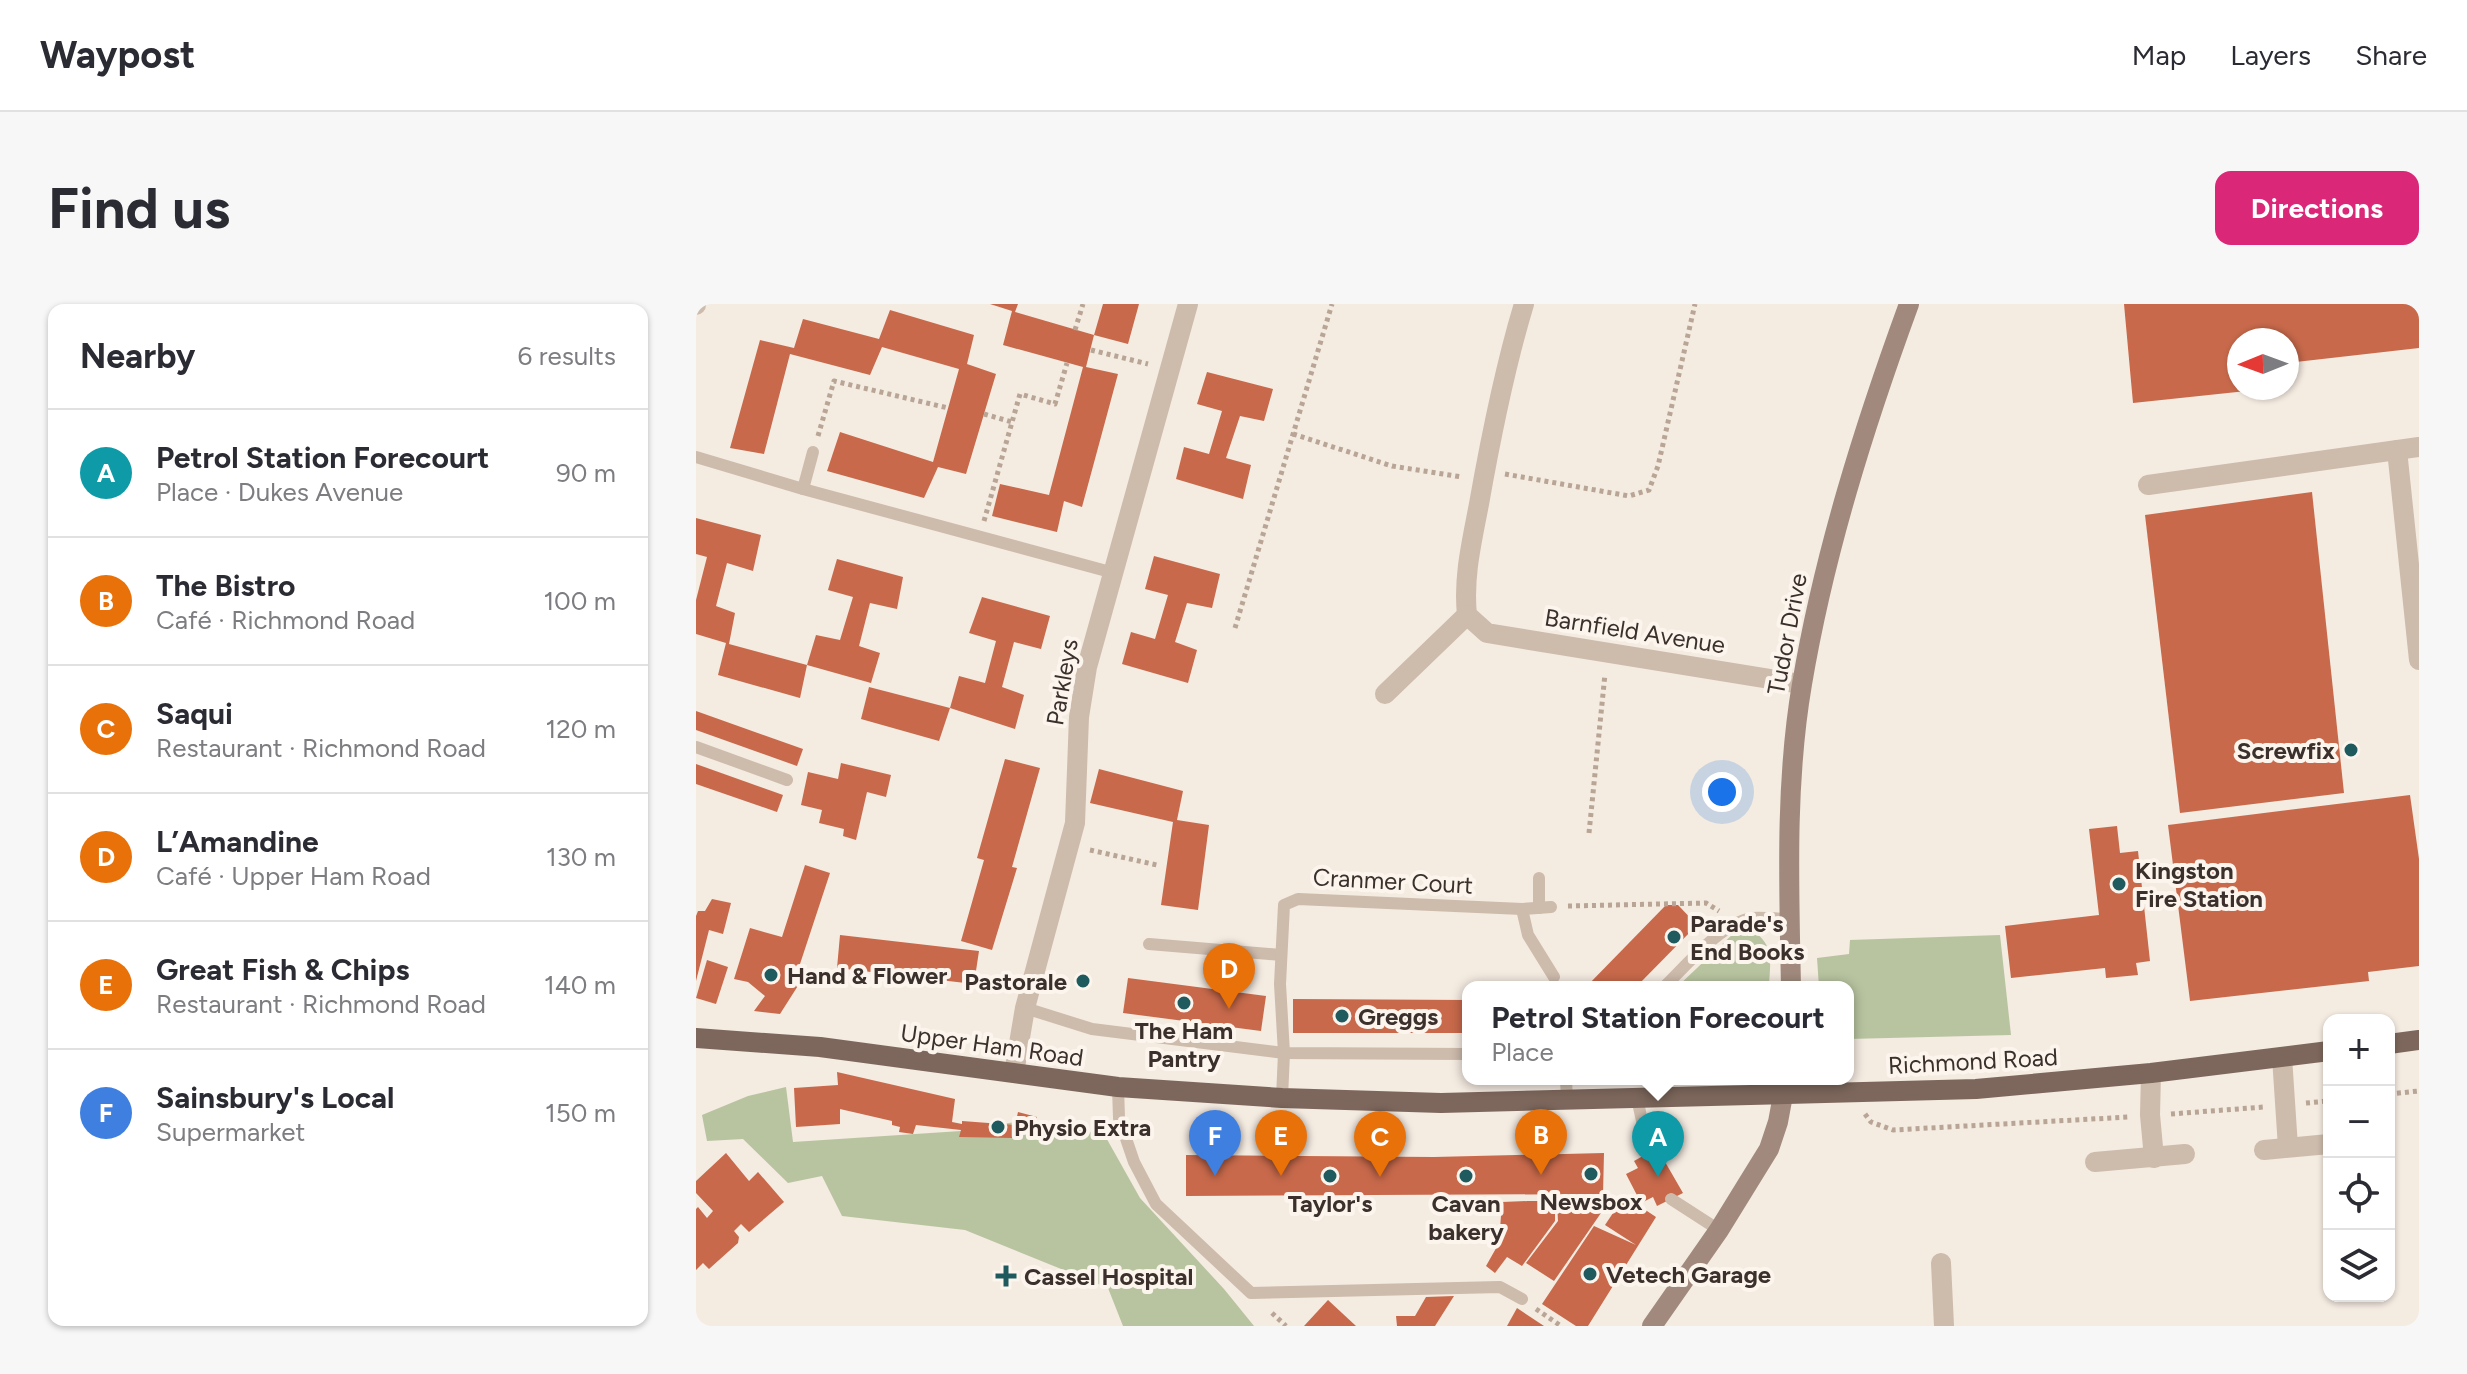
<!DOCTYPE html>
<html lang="en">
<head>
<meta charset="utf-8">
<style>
  :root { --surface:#fff; --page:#f7f7f7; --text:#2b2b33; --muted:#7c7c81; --line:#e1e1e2; --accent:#db2777 }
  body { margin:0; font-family:Figtree,sans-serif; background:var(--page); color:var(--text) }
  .controls { position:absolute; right:24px; bottom:24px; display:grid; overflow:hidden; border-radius:16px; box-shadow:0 2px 6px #0004 }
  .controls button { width:72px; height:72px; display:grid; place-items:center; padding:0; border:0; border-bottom:2px solid var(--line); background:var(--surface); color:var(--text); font:40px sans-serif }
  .compass { position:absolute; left:1531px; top:24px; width:72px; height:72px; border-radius:50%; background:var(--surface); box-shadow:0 2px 6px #0004; rotate:269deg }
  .you { position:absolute; left:1026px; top:488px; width:28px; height:28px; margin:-20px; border:6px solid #fff; border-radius:50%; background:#1a73e8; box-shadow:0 0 0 12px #1a73e833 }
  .badge { display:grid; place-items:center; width:52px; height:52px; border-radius:50%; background:var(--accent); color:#fff; font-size:26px; font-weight:700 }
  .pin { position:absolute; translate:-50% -66px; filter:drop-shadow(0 2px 4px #0008) }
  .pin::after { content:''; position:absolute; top:42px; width:28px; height:24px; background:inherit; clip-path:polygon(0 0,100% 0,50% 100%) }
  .popup { position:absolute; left:766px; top:677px; width:392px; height:104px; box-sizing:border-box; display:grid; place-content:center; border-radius:16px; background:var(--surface); filter:drop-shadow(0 2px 6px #0005); font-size:26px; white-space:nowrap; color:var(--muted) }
  .popup b { font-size:30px; color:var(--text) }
  .popup::after { content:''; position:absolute; left:50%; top:100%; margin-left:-16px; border:16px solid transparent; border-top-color:var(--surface) }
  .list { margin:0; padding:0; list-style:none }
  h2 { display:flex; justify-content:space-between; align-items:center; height:104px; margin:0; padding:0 32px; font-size:34px }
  h2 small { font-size:26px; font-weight:400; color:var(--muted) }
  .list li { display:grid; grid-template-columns:52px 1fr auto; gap:24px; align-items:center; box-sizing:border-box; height:128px; padding:0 32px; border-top:2px solid var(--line) }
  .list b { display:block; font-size:30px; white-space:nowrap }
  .list p { margin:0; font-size:26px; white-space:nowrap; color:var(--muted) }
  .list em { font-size:26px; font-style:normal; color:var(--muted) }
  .icon { flex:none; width:44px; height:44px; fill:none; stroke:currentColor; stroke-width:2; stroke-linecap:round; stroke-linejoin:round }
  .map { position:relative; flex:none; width:1723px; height:1022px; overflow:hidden; border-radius:16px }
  header { display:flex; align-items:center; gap:48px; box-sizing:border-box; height:112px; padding:0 40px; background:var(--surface); border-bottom:2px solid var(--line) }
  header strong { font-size:38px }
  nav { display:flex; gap:44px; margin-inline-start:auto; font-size:28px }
  .intro { display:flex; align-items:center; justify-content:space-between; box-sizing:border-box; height:192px; padding:0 48px }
  h1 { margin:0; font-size:56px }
  .button { padding:20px 36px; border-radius:16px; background:var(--accent); color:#fff; font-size:28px; font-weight:700 }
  main { display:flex; gap:48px; padding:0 48px }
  aside { flex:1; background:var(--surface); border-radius:16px; box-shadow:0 2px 6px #0004 }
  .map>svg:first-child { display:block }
  .green { fill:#b8c4a0 }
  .building { fill:#c8694b }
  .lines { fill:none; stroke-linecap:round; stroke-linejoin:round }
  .path { stroke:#b9a596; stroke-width:5; stroke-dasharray:4 4; stroke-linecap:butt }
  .lane { stroke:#cdbbac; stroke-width:12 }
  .street { stroke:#cdbbac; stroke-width:20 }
  .secondary { stroke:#a18a7d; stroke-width:20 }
  .primary { stroke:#7d675c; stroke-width:20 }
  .poi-dot { fill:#1f5a5e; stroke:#fbf5ee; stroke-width:3 }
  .labels { text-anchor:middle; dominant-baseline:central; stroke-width:8; stroke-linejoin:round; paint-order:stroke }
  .street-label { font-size:24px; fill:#3b302b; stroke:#fbf5ee }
  .poi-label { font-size:24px; font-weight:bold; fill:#3b302b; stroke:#fbf5ee; text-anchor:start }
</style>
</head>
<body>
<header>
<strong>Waypost</strong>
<nav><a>Map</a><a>Layers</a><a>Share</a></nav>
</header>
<div class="intro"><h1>Find us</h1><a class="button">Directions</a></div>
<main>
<aside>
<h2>Nearby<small>6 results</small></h2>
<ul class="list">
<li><span class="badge" style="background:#0f9aa8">A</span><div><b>Petrol Station Forecourt</b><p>Place · Dukes Avenue</p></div><em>90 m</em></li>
<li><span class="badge" style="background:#e8710a">B</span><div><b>The Bistro</b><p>Café · Richmond Road</p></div><em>100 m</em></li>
<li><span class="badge" style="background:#e8710a">C</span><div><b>Saqui</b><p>Restaurant · Richmond Road</p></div><em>120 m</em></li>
<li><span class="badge" style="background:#e8710a">D</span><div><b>L’Amandine</b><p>Café · Upper Ham Road</p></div><em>130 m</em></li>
<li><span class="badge" style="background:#e8710a">E</span><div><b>Great Fish &amp; Chips</b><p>Restaurant · Richmond Road</p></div><em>140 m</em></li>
<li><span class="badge" style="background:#3f7fe0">F</span><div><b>Sainsbury's Local</b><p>Supermarket</p></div><em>150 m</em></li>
</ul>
</aside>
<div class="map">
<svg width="1723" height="1022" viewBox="0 0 1723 1022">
  <rect width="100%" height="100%" fill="#f4ebe1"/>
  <g class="green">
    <path d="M1057 627C1079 641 1074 660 1073 683H981L1039 628Z"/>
    <path d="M1304 631 1315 731 1152 735V683H1123L1121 654 1153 650 1154 636Z"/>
    <path d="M90 783 97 838 265 827 325 817 408 830 444 894 528 985 558 1022H427L412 984 269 926 146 912 126 872 92 879 47 835 11 837 6 811 52 792Z"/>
  </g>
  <g class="building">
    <path d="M294 0H322L319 8 398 31 407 0H443L432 40 398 31 390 63 422 70 386 203 368 197 361 228 296 212 304 180 353 191 387 63 307 41 316 7Z"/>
    <path d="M1428 0H1723V44L1591 59V36H1543V84H1560V86L1437 99Z"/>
    <path d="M194 6 278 31 271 60 300 70 270 170 242 163 228 194 131 167 144 128 237 158 263 65 186 43 174 71 94 50 68 150 34 144 64 36 98 44 107 15 183 35Z"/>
    <path d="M511 68 577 85 568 117 544 112 530 154 555 161 547 195 480 175 488 143 513 150 526 107 501 100Z"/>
    <path d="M1616 188 1648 489 1484 509 1449 211Z"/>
    <path d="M0 214 65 231 57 267 31 259 20 302 39 309 33 340 111 361 120 331 144 336 157 293 132 286 141 255 207 273 201 305 174 299 163 342 184 349 175 379 111 361 104 394 22 371 30 339 0 330V296L11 253 0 250Z"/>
    <path d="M458 252 524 270 516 304 491 299 479 338 501 346 492 379 426 360 435 328 459 335 472 291 449 285Z"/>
    <path d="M286 293 354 312 345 345 318 338 306 383 328 391 319 425 254 404 263 372 289 379 300 337 273 329Z"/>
    <path d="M173 383 254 404 243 437 165 415Z"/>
    <path d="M0 407 107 445 101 462 0 426Z"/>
    <path d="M309 455 344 464 316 563 321 564 296 646 265 637 288 556 281 554Z"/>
    <path d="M145 459 195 471 190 493 171 488 160 536 147 532 148 525 123 519 126 506 105 501 112 468 142 475Z"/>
    <path d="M0 460 87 491 81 508 0 480Z"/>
    <path d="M403 465 487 487 481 516 513 521 502 606 465 601 477 518 394 499Z"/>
    <path d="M1714 491 1723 555V662L1672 668 1673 677 1494 697 1472 521Z"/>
    <path d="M1421 522 1424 549 1442 547 1454 657 1440 659 1442 671 1410 674 1409 664 1315 674 1309 622 1403 611 1393 525Z"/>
    <path d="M109 561 134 569 103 663 112 666 84 710 58 707 69 692 52 678 38 675 54 624 86 633Z"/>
    <path d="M16 595 35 599 27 630 13 626 0 677V612L2 607H9Z"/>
    <path d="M970 601H982L1001 621 940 683H890Z"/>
    <path d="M144 631 283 647 278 680 141 664Z"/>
    <path d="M11 656 32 663 20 700 0 694Z"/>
    <path d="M432 674 570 692 565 727 427 709Z"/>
    <path d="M597 695 772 696V729H597Z"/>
    <path d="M141 768 259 795 256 818 266 820V817L319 821 322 808 341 813 337 831 318 826 317 834 263 833 265 826 220 821 217 830 203 828 204 823 196 821V817L144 805V820L100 823 98 784 142 781Z"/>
    <path d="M961 844 987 889 961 902 957 893 945 899 930 870 942 864 938 857Z"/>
    <path d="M30 849 53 877 62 868 88 898 53 928 45 920 38 927 43 933 42 939 13 965 7 959 0 966V905L2 903 11 914 17 907 0 889V877Z"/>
    <path d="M908 849 907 890 490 892V851L738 853Z"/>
    <path d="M832 897H859V917L826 962 811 953 799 969 790 962 803 939 806 898Z"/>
    <path d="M861 897H908L905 909 858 977 830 959 862 917Z"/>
    <path d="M925 897 939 906 942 901 960 913 892 1022H880L846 1000 898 922 940 941 909 921Z"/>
    <path d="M758 992 739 1022H701L700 1012H719L730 993Z"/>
    <path d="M632 996 660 1022H608Z"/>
    <path d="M821 1004 848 1022H811Z"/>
  </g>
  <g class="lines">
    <g class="path">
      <path d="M379 26 387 0"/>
      <path d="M395 46 452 60"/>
      <path d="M288 110 316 118"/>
      <path d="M597 130 696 162 766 173"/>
      <path d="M122 132 138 77 252 104"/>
      <path d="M809 170 933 192 953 186 962 162 999 0"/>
      <path d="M288 217 324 90 359 100 371 59"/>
      <path d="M539 324 636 0"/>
      <path d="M893 529 909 370"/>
      <path d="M394 546 461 561"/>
      <path d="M872 602 1010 599 1023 607"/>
      <path d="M1693 790 1723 787"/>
      <path d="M1610 799 1633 797"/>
      <path d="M1169 810 1175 818 1197 826 1433 813"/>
      <path d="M1475 810 1568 803"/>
      <path d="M840 1005 865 1022"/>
      <path d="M576 1009 590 1022"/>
    </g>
    <g class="lane">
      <path d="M0 153 107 185 418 269"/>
      <path d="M107 185 117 148"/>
      <path d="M0 443 91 476"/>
      <path d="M843 574V604"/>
      <path d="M826 605 832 631 858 673"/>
      <path d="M453 640 585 651"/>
      <path d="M968 683C990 662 1025 619 1056 614 1068 613 1081 615 1094 615"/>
      <path d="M329 704 396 725 588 749 772 750"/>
      <path d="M870 775 871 797"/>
      <path d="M422 783 423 814 438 858 460 900 555 989 804 983 826 995"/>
      <path d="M586 794 588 749 584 680 588 601 602 595 826 605 855 603"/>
      <path d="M941 794 953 849"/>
      <path d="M975 895 1023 926"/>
    </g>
    <g class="street">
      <path d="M828 0C808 66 795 132 783 200 776 237 767 273 771 311L791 329 1105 380"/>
      <path d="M0 1V0"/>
      <path d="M1701 146 1723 356"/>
      <path d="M1452 181 1723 143"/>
      <path d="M689 390 771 311"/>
      <path d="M1586 753 1592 843"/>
      <path d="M318 769 329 704 379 519 383 413 391 363 492 0"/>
      <path d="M1455 769 1454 811 1458 854"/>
      <path d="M1568 846 1633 840"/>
      <path d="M1399 858 1489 850"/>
      <path d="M1245 959 1248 1022"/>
    </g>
    <g class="secondary">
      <path d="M1095 683C1093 583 1089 479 1106 380 1128 250 1168 123 1213 0"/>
      <path d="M956 1022 1023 926 1073 845 1082 818 1090 775"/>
    </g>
    <g class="primary">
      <path d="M0 734 124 743 422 783 586 794 745 799 1280 785 1455 769 1633 747"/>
      <path d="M1693 740 1723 736"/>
    </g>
  </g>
  <g class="poi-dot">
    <circle cx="1655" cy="446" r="8"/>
    <circle cx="1423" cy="580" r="8"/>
    <circle cx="978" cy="633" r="8"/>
    <circle cx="75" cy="671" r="8"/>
    <circle cx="387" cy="677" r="8"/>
    <circle cx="488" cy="699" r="8"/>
    <circle cx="646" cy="712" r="8"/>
    <circle cx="302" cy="823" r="8"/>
    <circle cx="895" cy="870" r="8"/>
    <circle cx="634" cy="872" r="8"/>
    <circle cx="770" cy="872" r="8"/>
    <circle cx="894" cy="970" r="8"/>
    <path d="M306 960h8v8h8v8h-8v8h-8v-8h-8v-8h8z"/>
  </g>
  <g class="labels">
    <g class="street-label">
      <text transform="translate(939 327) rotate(9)">Barnfield Avenue</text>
      <text transform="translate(1091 330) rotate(-79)">Tudor Drive</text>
      <text transform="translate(366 378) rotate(-80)">Parkleys</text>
      <text transform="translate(697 577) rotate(3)">Cranmer Court</text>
      <text transform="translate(296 741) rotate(8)">Upper Ham Road</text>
      <text transform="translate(1277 757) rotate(-3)">Richmond Road</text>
    </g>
    <g class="poi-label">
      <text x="1639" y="446" text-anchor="end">Screwfix</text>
      <text x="1439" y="566">Kingston<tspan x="1439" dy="28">Fire Station</tspan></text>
      <text x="994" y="619">Parade's<tspan x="994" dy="28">End Books</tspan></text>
      <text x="91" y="671">Hand &amp; Flower</text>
      <text x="371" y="677" text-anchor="end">Pastorale</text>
      <text x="662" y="712">Greggs</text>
      <text x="488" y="726" text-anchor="middle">The Ham<tspan x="488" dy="28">Pantry</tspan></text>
      <text x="318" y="823">Physio Extra</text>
      <text x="895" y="897" text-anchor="middle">Newsbox</text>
      <text x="634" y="899" text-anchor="middle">Taylor's</text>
      <text x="770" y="899" text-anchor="middle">Cavan<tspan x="770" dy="28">bakery</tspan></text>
      <text x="910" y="970">Vetech Garage</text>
      <text x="328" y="972">Cassel Hospital</text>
    </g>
  </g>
</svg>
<div class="controls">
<button>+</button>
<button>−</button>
<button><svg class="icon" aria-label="locate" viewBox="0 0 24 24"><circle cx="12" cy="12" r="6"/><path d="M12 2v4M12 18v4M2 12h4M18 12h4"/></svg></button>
<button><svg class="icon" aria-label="layers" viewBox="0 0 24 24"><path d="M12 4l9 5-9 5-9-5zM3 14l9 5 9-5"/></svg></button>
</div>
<svg class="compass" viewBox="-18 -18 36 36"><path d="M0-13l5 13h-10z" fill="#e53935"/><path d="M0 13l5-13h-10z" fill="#7c7c81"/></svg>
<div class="you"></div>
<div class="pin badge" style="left:962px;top:873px;background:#0f9aa8">A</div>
<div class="popup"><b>Petrol Station Forecourt</b>Place</div>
<div class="pin badge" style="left:845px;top:871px;background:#e8710a">B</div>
<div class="pin badge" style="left:684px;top:873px;background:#e8710a">C</div>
<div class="pin badge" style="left:533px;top:705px;background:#e8710a">D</div>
<div class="pin badge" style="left:585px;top:872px;background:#e8710a">E</div>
<div class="pin badge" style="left:519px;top:872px;background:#3f7fe0">F</div>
</div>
</main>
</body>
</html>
